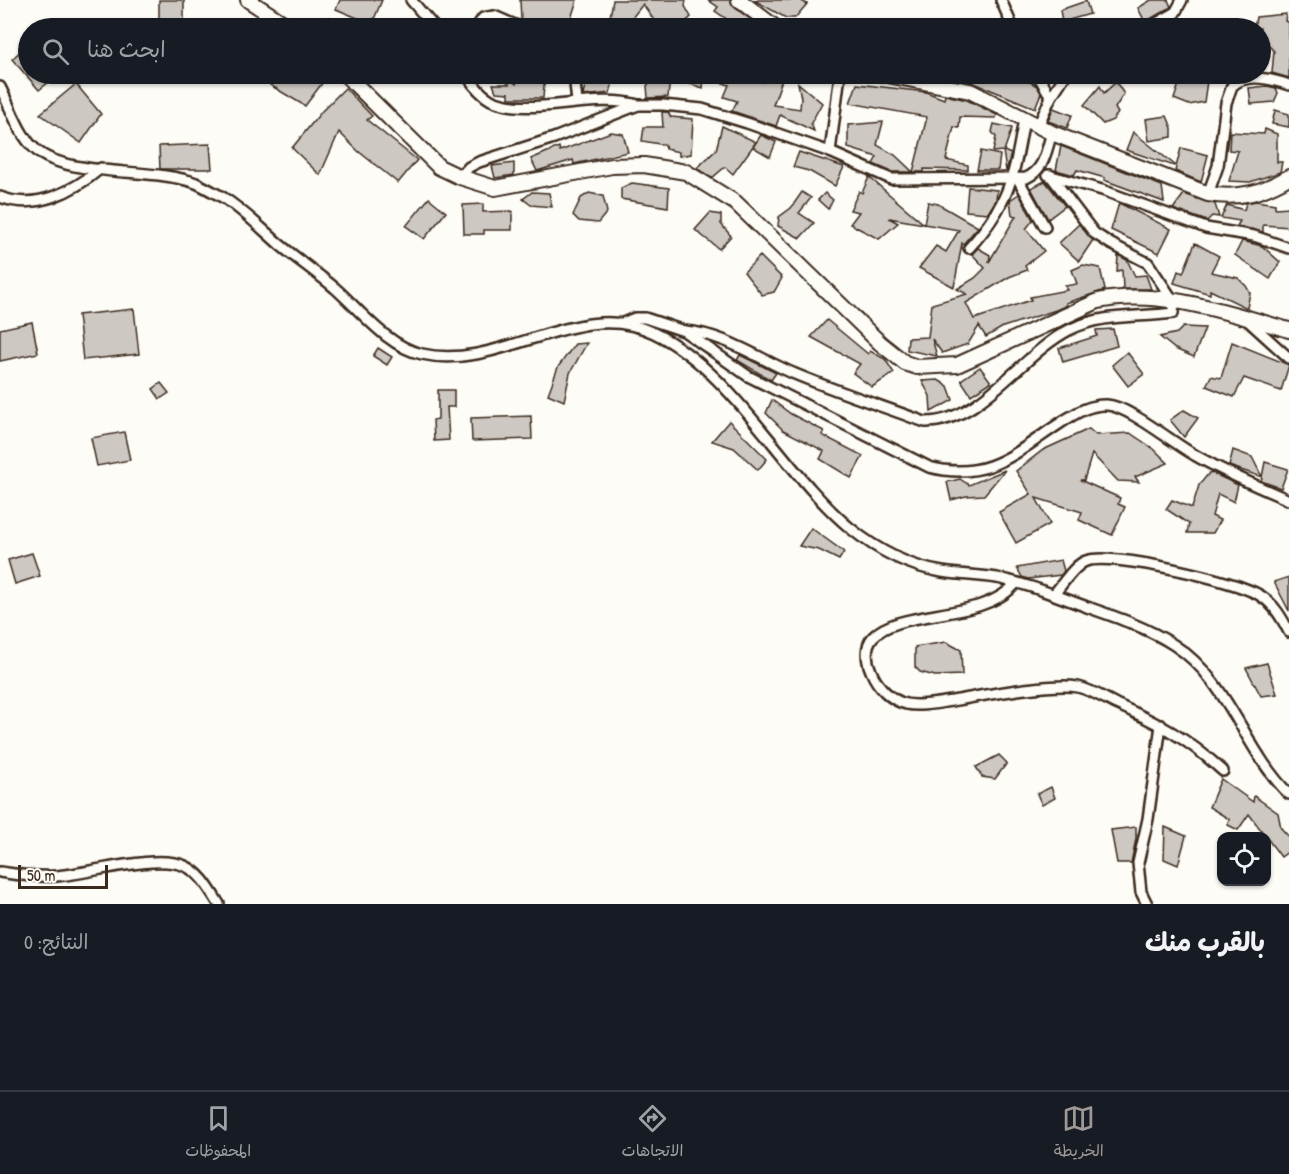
<!DOCTYPE html>
<html lang="ar">
<head>
<meta charset="utf-8">
<style>
  :root { --surface:#171b24; --page:#20242c; --text:#f1f3f6; --muted:#9ea1a6; --line:#363941; --accent:#9f9995 }
  body { margin:0; font-family:"Patrick Hand","Playpen Sans Arabic",sans-serif; background:var(--page); color:var(--text); direction:rtl }
  .controls { position:absolute; right:18px; bottom:18px; display:grid; overflow:hidden; border-radius:12px; box-shadow:0 2px 4px #0004 }
  .controls button { width:54px; height:54px; display:grid; place-items:center; padding:0; border:0; border-bottom:2px solid var(--line); background:var(--surface); color:var(--text); font:30px sans-serif }
  .scale { position:absolute; left:18px; bottom:15px; width:90px; box-sizing:border-box; padding-left:6px; border:3px solid #3b2a1e; border-top:0; font-size:16px; line-height:21px; white-space:nowrap; color:#3b2a1e; -webkit-text-stroke:4px #fdfcf7; paint-order:stroke }
  .list { margin:0; padding:0; list-style:none }
  h2 { display:flex; justify-content:space-between; align-items:center; height:78px; margin:0; padding:0 24px; font-size:26px }
  h2 small { font-size:20px; font-weight:400; color:var(--muted) }
  .icon { flex:none; width:33px; height:33px; fill:none; stroke:currentColor; stroke-width:2; stroke-linecap:round; stroke-linejoin:round }
  .map { position:relative; flex:none; width:1289px; height:904px; overflow:hidden; direction:ltr }
  .search { position:absolute; background:var(--surface); box-shadow:0 2px 4px #0004; left:18px; right:18px; top:18px; height:66px; display:flex; align-items:center; gap:15px; box-sizing:border-box; padding:0 21px; border-radius:33px; color:var(--muted); font-size:22px }
  .sheet { height:186px; background:var(--surface) }
  nav { display:flex; justify-content:space-around; align-items:center; box-sizing:border-box; height:84px; border-top:2px solid var(--line); background:var(--surface); font-size:16px; color:var(--muted) }
  nav a { display:grid; justify-items:center; gap:3px }
  nav .on { color:var(--accent) }
  .map>svg:first-child { display:block }
  .building { fill:#cdc8c2; stroke:#3b2a1e; stroke-width:1.5 }
  .lines { fill:none; stroke-linecap:round; stroke-linejoin:round }
  .street-casing { stroke:#3b2a1e; stroke-width:14 }
  .secondary-casing { stroke:#3b2a1e; stroke-width:18 }
  .street { stroke:#fdfcf7; stroke-width:9 }
  .secondary { stroke:#fdfcf7; stroke-width:14 }
</style>
</head>
<body>
<div class="map">
<svg width="1289" height="904" viewBox="0 0 1289 904">
  <rect width="100%" height="100%" fill="#fdfcf7"/>
  <filter id="ink" filterUnits="userSpaceOnUse"><feTurbulence type="fractalNoise" baseFrequency=".0167" numOctaves="2"/><feDisplacementMap in="SourceGraphic" scale="12" xChannelSelector="R" yChannelSelector="G"/><feConvolveMatrix kernelMatrix="1 2 1 2 8 2 1 2 1" color-interpolation-filters="sRGB"/></filter>
  <g filter="url(#ink)">
    <g class="building">
      <rect x="159" y="0" width="25" height="25"/>
      <path d="M340 0H382L372 24 336 9Z"/>
      <path d="M520 0H577L568 28H543L521 20Z"/>
      <path d="M613 0H686L685 6 691 17 679 28H664L657 25 643 4 624 28H613L603 22 610 17Z"/>
      <path d="M708 0H730L734 7 762 28H740L715 11 718 7Z"/>
      <path d="M754 0H800L807 4 795 18H786Z"/>
      <path d="M1151 0H1168L1171 7 1145 22 1138 8Z"/>
      <path d="M1086 1 1090 14 1062 22 1060 10Z"/>
      <path d="M1286 14 1285 21 1289 23V78L1272 73 1274 51 1260 37V28H1254L1256 17Z"/>
      <path d="M330 17 345 28H321Z"/>
      <path d="M28 44V74H59L39 90 12 59Z"/>
      <path d="M278 74H329L305 106 270 85Z"/>
      <path d="M521 74H545L543 98H509V93L496 92 493 84H509V77L516 84Z"/>
      <path d="M587 74H615L610 93 583 96Z"/>
      <path d="M655 74H737L762 82 760 74H784L773 105 800 109 801 98 798 83 822 103 811 123 814 131 780 115 776 126 732 111 737 101 724 97 729 85 704 76 703 88 670 78 668 97 648 98 647 86Z"/>
      <path d="M952 74H1017L1037 86 1041 93 1035 108Z"/>
      <path d="M1180 81H1207L1204 102 1189 105 1174 99Z"/>
      <path d="M1116 82 1124 94 1115 108 1118 113 1113 120 1103 124 1084 105 1100 86 1104 93Z"/>
      <path d="M76 84 101 114 81 143 40 114Z"/>
      <path d="M857 84 926 92 944 99 945 95 967 100 997 115 996 118 960 117 959 128 954 127 946 160 968 165V170L924 169V172H892L873 164 877 157 848 148V125L883 122 877 145 895 155 913 172 927 117 850 103Z"/>
      <path d="M1267 86 1276 88 1278 93 1274 102 1251 104 1249 88Z"/>
      <path d="M345 88 372 116 367 120 417 160 398 183 358 151 339 132 320 175 292 148 322 111Z"/>
      <path d="M1053 108 1072 115 1067 128 1048 121Z"/>
      <path d="M1275 110 1289 114V127L1272 124Z"/>
      <path d="M662 112H668L671 117 693 119 691 154 679 156V152L666 149 665 145 642 141 644 127H663Z"/>
      <path d="M1167 116 1172 128V137L1149 141 1146 119Z"/>
      <path d="M994 124 1012 128 1004 151 1011 154 1006 171 1003 151 993 152 996 137 992 132Z"/>
      <path d="M722 126 756 142 733 174 725 167 712 178 697 168 716 150Z"/>
      <path d="M1265 129 1277 134V162H1282L1280 172 1250 182 1229 181 1238 151 1229 150 1230 132 1264 134Z"/>
      <path d="M611 132 623 134 628 152 574 164 573 160 537 171 531 159 559 147 560 151Z"/>
      <path d="M1133 132 1175 165 1174 166 1126 150Z"/>
      <path d="M761 135 776 142 770 157 753 147Z"/>
      <path d="M210 144 212 169H160L159 146Z"/>
      <path d="M1061 146 1162 186 1164 202 1104 180 1105 178 1077 170 1074 175 1056 170Z"/>
      <path d="M1181 148 1208 155 1201 182 1175 171Z"/>
      <path d="M981 151 1000 155 998 170H977Z"/>
      <path d="M799 152 844 167 835 186 809 171 793 167Z"/>
      <path d="M514 163V175L495 178 492 166Z"/>
      <path d="M869 177 924 224 928 202 938 204 978 227 963 244 962 243 954 287 919 268 936 246 946 252 959 230 889 218 898 223 879 239 850 224 859 212 850 210 859 191 862 193Z"/>
      <path d="M1045 181 1065 206 1048 219 1031 188Z"/>
      <path d="M632 183 669 188 668 207 621 199V188Z"/>
      <path d="M968 187 997 190 996 200 988 213 966 211Z"/>
      <path d="M532 192 549 193 552 207 531 205 523 199Z"/>
      <path d="M802 192 811 198 799 213 814 223 800 238 778 226 779 217 791 208Z"/>
      <path d="M589 193 603 196 607 212 598 223 579 221 573 215 581 198Z"/>
      <path d="M825 193 833 200 828 209 818 200Z"/>
      <path d="M1019 194 1033 220 1026 229 1044 251 1025 266 1027 270 1009 277 966 303 974 319 1031 300 1030 297 1067 290 1065 286 1077 284 1072 270 1083 265 1100 268 1105 290 1066 303 1067 305 1056 310 1003 327 986 337 979 326 968 344 942 353 932 339 937 356 907 350 908 338 928 337 932 304 967 294 957 289 975 278 985 268 972 254 978 248 990 255 989 262 1016 216 1012 215 1010 200Z"/>
      <path d="M1184 194 1215 204 1219 217 1212 216 1207 221 1173 209Z"/>
      <path d="M429 198 446 212 424 239 406 226Z"/>
      <path d="M1256 201 1275 204V208L1289 207V227L1263 225V232L1237 226 1240 221 1221 218 1227 205 1244 210 1246 203Z"/>
      <path d="M1119 203 1171 229 1159 253 1111 230Z"/>
      <path d="M483 204V212L512 211V230H484V234H464L463 205Z"/>
      <path d="M710 213 721 215V224L731 236 719 249 695 230Z"/>
      <path d="M1079 224 1093 240 1079 261 1059 243Z"/>
      <path d="M1242 241 1262 246 1280 262 1270 279 1235 255Z"/>
      <path d="M1195 243 1219 256 1211 272 1238 278 1246 286 1250 293 1247 308 1210 290V294L1174 283 1178 271 1183 273Z"/>
      <path d="M1118 255 1127 260 1135 276 1146 275 1151 289H1123L1122 270 1117 271Z"/>
      <path d="M760 256 782 278 774 292 762 295 744 272Z"/>
      <path d="M134 309 139 354 83 360 78 315Z"/>
      <path d="M827 320 868 354 870 351 885 359 894 373 872 387 853 373 860 364 811 337Z"/>
      <path d="M32 322 38 353 0 361V329Z"/>
      <path d="M1183 327 1205 328 1194 357 1175 349 1160 337 1177 333Z"/>
      <path d="M1113 329 1117 346 1063 362 1059 348 1097 336 1096 330Z"/>
      <path d="M1232 342 1289 365 1281 391 1244 378 1234 397 1206 386 1211 376 1221 378Z"/>
      <path d="M587 343 570 373 564 401 548 394 558 367 575 344Z"/>
      <path d="M378 348 392 357 387 365 373 356Z"/>
      <path d="M1127 352 1144 374 1128 386 1112 365Z"/>
      <path d="M740 355 776 373 771 380 737 360Z"/>
      <path d="M980 367 991 382 971 395 961 380Z"/>
      <path d="M938 380 948 386 953 400 931 412 930 396 922 381Z"/>
      <path d="M161 383 169 393 160 399 153 389Z"/>
      <path d="M438 390H454V407H447L449 440 434 441 433 420 438 419Z"/>
      <path d="M772 400 791 414 824 431 822 435 863 456 851 478 820 459 824 451 783 430 766 413Z"/>
      <path d="M1184 410 1198 418 1184 437 1170 420Z"/>
      <path d="M531 416 532 439 472 441 471 418Z"/>
      <path d="M729 421 767 459 758 470 734 448 712 441Z"/>
      <path d="M1089 429 1096 435 1130 433 1154 449 1168 463 1135 477 1139 482 1118 481 1092 454 1084 480H1080L1120 498 1118 504 1125 507 1112 535 1079 520 1082 512 1036 498 1050 524 1016 543 999 512 1031 494 1016 471 1043 450Z"/>
      <path d="M124 432 130 460 97 466 91 438Z"/>
      <path d="M1233 450 1252 457 1262 477 1265 462 1288 469 1281 488 1261 481 1262 477 1229 466Z"/>
      <path d="M1005 470 984 495 966 496 951 500 947 482 960 479 969 485Z"/>
      <path d="M1210 472 1238 485 1234 502 1218 494 1212 516 1220 520 1213 533H1187L1189 524 1166 509 1172 500 1192 508 1199 485Z"/>
      <path d="M811 528 844 552 839 560 819 550 799 546Z"/>
      <path d="M32 553 40 576 15 584 8 560Z"/>
      <path d="M1061 560 1064 571 1061 575 1028 579 1022 577 1017 568Z"/>
      <path d="M1289 577V611L1274 582Z"/>
      <path d="M946 642 961 650 962 675 935 676 920 672 915 667V647Z"/>
      <path d="M1267 663 1277 694 1261 696 1246 668Z"/>
      <path d="M999 755 1007 763 995 779 982 777 976 767Z"/>
      <path d="M1221 779 1253 802 1254 796 1278 813 1281 828 1289 837V851L1281 857 1249 814 1238 830 1228 825 1229 819 1209 807Z"/>
      <path d="M1051 787 1055 798 1042 805 1037 794Z"/>
      <path d="M1136 827V839L1131 863H1117L1111 830Z"/>
      <path d="M1165 827 1186 836 1178 865 1164 859Z"/>
    </g>
    <g class="lines">
      <g class="street-casing">
        <g id="street">
          <path d="M411 0 435 28"/>
          <path d="M1001 0 1013 28"/>
          <path d="M476 28 483 18 494 16 522 28"/>
          <path d="M1148 28 1175 13 1182 0"/>
          <path d="M466 74C472 83 480 94 491 100 529 118 593 92 638 105"/>
          <path d="M574 74 577 102"/>
          <path d="M1037 74 1051 97"/>
          <path d="M0 87C10 106 19 135 35 149 65 178 154 167 196 183 205 187 215 193 224 198 244 211 261 228 279 244 297 259 317 273 335 288 360 310 388 347 422 354 501 372 578 296 654 333 733 371 783 472 850 528 877 550 907 566 942 572 960 575 978 575 997 578 1028 584 1057 596 1087 607 1116 617 1148 628 1174 645 1229 680 1244 750 1289 794"/>
          <path d="M1038 126 1051 97 1066 74"/>
          <path d="M830 152 840 74"/>
          <path d="M1048 175 1102 190 1206 228 1254 236 1289 248"/>
          <path d="M460 177 469 167 479 162 554 138 638 105H663L702 109 747 123 830 152 891 179 1026 178C1045 170 1046 150 1052 133"/>
          <path d="M1018 179 1045 227"/>
          <path d="M1208 194 1218 166 1226 103 1232 86C1246 72 1272 79 1289 85"/>
          <path d="M0 197C36 211 74 191 101 168"/>
          <path d="M969 248C1010 203 1014 176 1024 119"/>
          <path d="M1246 319 1289 358"/>
          <path d="M623 323 635 318H645L684 331 748 376 929 467C990 483 1018 450 1065 420 1078 412 1091 404 1107 405 1129 406 1175 445 1198 457 1227 473 1258 487 1289 500"/>
          <path d="M685 331C725 334 759 359 795 374 838 392 882 406 925 422 980 423 1022 354 1069 330 1103 313 1137 318 1173 313L1174 302 1148 263 1111 244 1094 233 1050 175"/>
          <path d="M1016 583C985 622 899 608 873 637 865 646 866 660 871 671 877 686 890 700 906 704 921 707 937 703 952 701 981 696 1052 682 1078 687 1091 690 1104 698 1116 704 1160 724 1187 738 1223 771"/>
          <path d="M1054 594C1063 584 1074 565 1086 561 1112 552 1236 580 1261 596 1274 604 1282 618 1289 632"/>
          <path d="M0 872C18 875 38 877 56 876 89 874 156 853 185 866 201 873 210 890 219 904"/>
          <path d="M1147 904 1141 892 1138 863 1148 819 1161 725"/>
        </g>
      </g>
      <g class="secondary-casing">
        <g id="secondary">
          <path d="M248 0 291 28"/>
          <path d="M739 0 776 28"/>
          <path d="M345 74 439 167 460 177 495 188 612 166 644 165 686 172 736 203 880 343 905 363 917 367 957 365 1098 301C1160 288 1229 313 1289 330"/>
          <path d="M882 74 970 91 1052 133 1208 194C1240 199 1261 193 1289 177"/>
        </g>
      </g>
      <use href="#street" class="street"/>
      <use href="#secondary" class="secondary"/>
    </g>
  </g>
</svg>
<div class="controls">
<button><svg class="icon" aria-label="locate" viewBox="0 0 24 24"><circle cx="12" cy="12" r="6"/><path d="M12 2v4M12 18v4M2 12h4M18 12h4"/></svg></button>
</div>
<div class="scale">50 m</div>
<div class="search"><svg class="icon" aria-label="search" viewBox="0 0 24 24"><circle cx="10" cy="10" r="6"/><path d="M15 15l6 6"/></svg>ابحث هنا</div>
</div>
<section class="sheet">
<h2>بالقرب منك<small>النتائج: 0</small></h2>
<ul class="list">
</ul>
</section>
<nav>
<a class="on"><svg class="icon" aria-label="map" viewBox="0 0 24 24"><path d="M3 6l6-2 6 2 6-2v14l-6 2-6-2-6 2zM9 4v14M15 6v14"/></svg>الخريطة</a>
<a><svg class="icon" aria-label="directions" viewBox="0 0 24 24"><path d="M12 3l9 9-9 9-9-9zM9 14v-3h6M13 9l2 2-2 2"/></svg>الاتجاهات</a>
<a><svg class="icon" aria-label="saved" viewBox="0 0 24 24"><path d="M7 4h10v16l-5-4-5 4z"/></svg>المحفوظات</a>
</nav>
</body>
</html>
